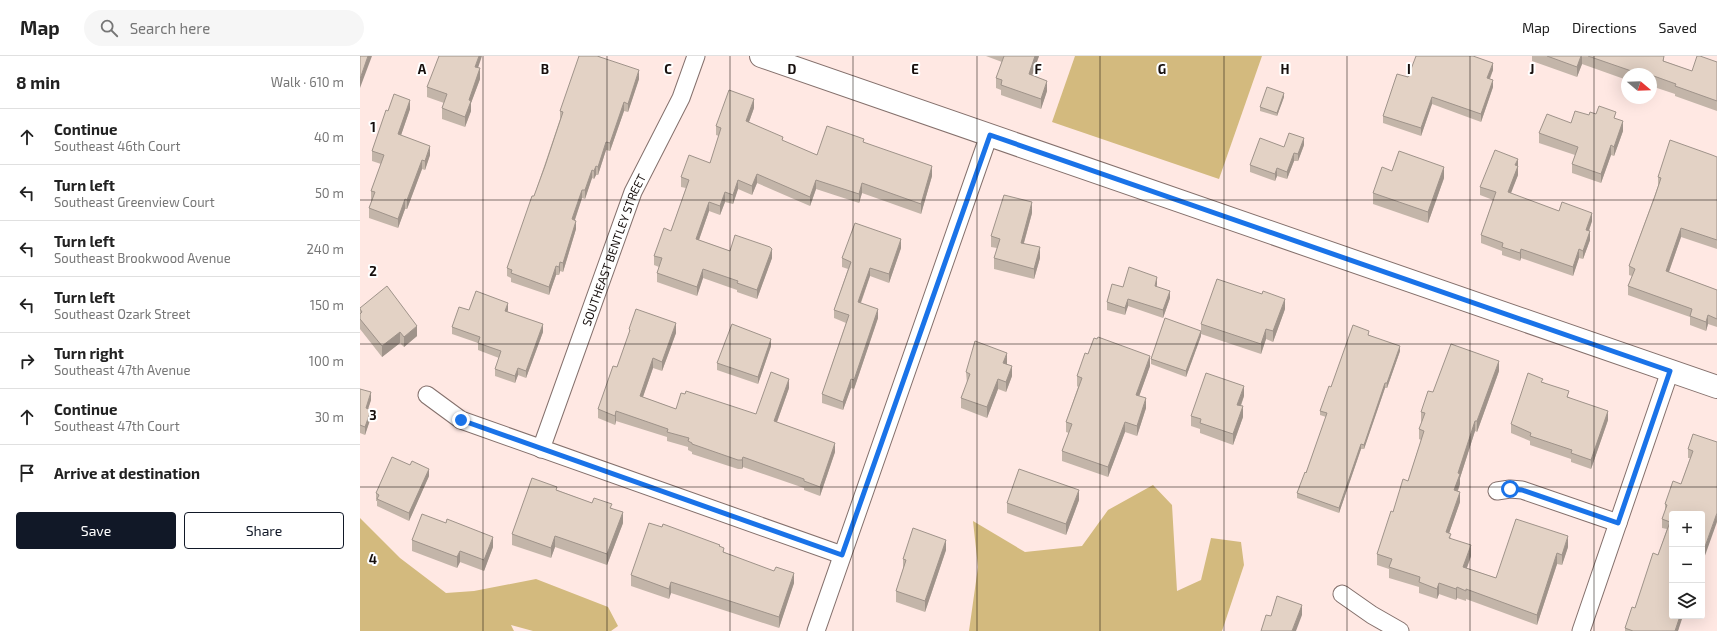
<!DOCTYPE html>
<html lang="en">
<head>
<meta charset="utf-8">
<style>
  :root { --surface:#fff; --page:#f6f6f6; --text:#222; --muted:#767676; --line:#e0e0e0; --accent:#111827 }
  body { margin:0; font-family:"Exo 2",sans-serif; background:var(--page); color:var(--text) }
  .controls { position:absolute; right:12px; bottom:12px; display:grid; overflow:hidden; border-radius:4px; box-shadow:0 4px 16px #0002 }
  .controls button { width:36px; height:36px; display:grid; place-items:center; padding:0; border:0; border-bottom:1px solid var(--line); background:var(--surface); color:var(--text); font:20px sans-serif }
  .compass { position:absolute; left:1261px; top:12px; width:36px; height:36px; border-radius:50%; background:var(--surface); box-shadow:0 4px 16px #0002; rotate:109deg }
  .stop { position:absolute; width:12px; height:12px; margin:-9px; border:3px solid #1a73e8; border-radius:50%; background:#fff }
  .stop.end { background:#1a73e8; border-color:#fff; box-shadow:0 1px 4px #0008 }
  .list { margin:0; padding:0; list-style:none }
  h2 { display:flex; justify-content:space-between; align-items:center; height:52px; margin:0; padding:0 16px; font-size:17px }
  h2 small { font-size:13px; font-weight:400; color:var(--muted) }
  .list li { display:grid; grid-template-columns:26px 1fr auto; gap:12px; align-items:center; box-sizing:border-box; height:56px; padding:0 16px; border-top:1px solid var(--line) }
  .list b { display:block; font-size:15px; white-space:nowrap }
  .list p { margin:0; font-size:13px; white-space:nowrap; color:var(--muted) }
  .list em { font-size:13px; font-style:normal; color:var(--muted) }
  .actions { display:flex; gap:8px; padding:12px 16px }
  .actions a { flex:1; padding:9px 0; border:1px solid var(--accent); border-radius:4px; text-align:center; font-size:14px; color:var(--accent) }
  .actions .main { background:var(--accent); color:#fff }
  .icon { flex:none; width:22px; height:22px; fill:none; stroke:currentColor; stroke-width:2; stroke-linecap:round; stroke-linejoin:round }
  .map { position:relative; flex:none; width:1357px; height:575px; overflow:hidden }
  header { display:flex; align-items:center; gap:24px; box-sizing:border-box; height:56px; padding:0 20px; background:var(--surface); border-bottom:1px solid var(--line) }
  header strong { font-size:19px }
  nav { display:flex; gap:22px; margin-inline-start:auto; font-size:14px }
  .search { width:280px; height:36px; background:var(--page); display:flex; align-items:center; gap:10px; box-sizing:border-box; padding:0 14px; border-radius:22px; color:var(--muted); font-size:15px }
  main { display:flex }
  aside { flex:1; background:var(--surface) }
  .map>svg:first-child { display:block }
  .green { fill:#d3ba7e }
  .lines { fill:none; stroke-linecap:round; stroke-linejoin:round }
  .street-casing { stroke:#84706c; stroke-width:19 }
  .secondary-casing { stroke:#84706c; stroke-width:24 }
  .street { stroke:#fff; stroke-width:17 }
  .secondary { stroke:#fff; stroke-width:22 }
  .wall { fill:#c3b5a9 }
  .shaded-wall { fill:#9f938a }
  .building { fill:#e3d2c5; stroke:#9f938a }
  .route { stroke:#1a73e8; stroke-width:5 }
  .grid { fill:none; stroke:#160f0d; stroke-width:1; stroke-opacity:0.55 }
  .labels { text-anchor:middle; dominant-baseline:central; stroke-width:4; stroke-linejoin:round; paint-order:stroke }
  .street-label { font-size:12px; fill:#160f0d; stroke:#fff }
  .grid-label { font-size:13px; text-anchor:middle; font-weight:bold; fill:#160f0d; stroke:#fff; stroke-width:4; stroke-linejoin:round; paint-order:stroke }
</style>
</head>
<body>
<header>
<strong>Map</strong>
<div class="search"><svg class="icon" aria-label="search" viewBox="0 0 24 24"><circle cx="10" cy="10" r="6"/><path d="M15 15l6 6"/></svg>Search here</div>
<nav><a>Map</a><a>Directions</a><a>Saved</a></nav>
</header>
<main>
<aside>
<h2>8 min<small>Walk · 610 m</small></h2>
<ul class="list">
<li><svg class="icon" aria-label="ahead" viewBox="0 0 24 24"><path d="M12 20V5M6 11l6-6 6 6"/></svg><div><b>Continue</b><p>Southeast 46th Court</p></div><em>40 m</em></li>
<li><svg class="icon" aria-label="left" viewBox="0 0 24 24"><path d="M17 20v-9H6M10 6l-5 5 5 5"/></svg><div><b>Turn left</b><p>Southeast Greenview Court</p></div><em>50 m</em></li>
<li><svg class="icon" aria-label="left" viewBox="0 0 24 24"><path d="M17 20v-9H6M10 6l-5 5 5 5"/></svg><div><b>Turn left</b><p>Southeast Brookwood Avenue</p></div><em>240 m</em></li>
<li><svg class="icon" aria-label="left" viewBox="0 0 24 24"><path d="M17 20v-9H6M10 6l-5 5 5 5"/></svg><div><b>Turn left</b><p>Southeast Ozark Street</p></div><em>150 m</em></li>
<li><svg class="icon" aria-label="right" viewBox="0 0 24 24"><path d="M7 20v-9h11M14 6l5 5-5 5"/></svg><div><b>Turn right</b><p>Southeast 47th Avenue</p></div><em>100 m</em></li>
<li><svg class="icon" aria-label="ahead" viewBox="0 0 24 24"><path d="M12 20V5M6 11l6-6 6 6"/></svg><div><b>Continue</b><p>Southeast 47th Court</p></div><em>30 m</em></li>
<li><svg class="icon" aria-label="arrive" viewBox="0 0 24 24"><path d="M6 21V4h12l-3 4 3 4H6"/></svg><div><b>Arrive at destination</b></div></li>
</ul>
<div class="actions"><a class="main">Save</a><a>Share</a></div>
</aside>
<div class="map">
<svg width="1357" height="575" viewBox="0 0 1357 575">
  <rect width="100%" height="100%" fill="#ffe8e3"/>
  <g class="green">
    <path d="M715 0H902L859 123 692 66Z"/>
    <path d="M793 429 812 449 817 535 841 524 851 482 881 486 884 509 862 575H609L618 511 613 465 665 496 722 490 748 454Z"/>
    <path d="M0 462 40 502 86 537 114 535 176 523 248 551 258 570 251 575H173L151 569 154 575H0Z"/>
  </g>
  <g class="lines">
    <g class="street-casing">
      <g id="street">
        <path d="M67 339 101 364 482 499"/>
        <path id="s1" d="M181 393 273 136 321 42 336 0"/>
        <path d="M1137 435 1150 433 1162 434 1258 467"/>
        <path d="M982 538 1012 559 1040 575"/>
        <path d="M456 575 629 79"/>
        <path d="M1221 575 1310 315"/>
      </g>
    </g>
    <g class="secondary-casing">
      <path id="secondary" d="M401 0 1357 331"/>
    </g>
    <use href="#street" class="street"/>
    <use href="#secondary" class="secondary"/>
  </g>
  <g class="wall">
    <path d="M239 0 279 23 268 56 264 55 250 95 246 94 238 119H236L234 123 232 122 225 143 222 142 215 164 216 173 203 216 200 215 199 219H196L189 239 151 226V222L147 220V212L174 140 200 63V55Z"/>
    <path d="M626 0H679L672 19 687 35 681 53 641 39V34L636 32V22L642 6Z"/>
    <path d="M1172 0H1304V5L1332 15 1357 6V55L1315 40V38L1291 30V18H1267V24L1222 8 1217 21 1172 5Z"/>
    <path d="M118 12 120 23 111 47V55L105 71 82 63V52L84 47 67 41V31Z"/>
    <path d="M1133 14 1130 23 1133 31 1121 66 1072 48 1061 80 1023 67V60L1048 21Z"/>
    <path d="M924 41 917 60 900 55V51Z"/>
    <path d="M394 52 389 66 423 85 457 99 504 87 572 120 561 158 502 137 499 147 456 133 450 150 397 127 392 139 378 133 373 148 365 146 360 159 349 155 339 184 370 195 412 202 397 243 377 236V234L343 222 337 240 297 226V217L299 211 294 209V200L311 175 326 132 321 131V121L350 107 359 80 356 79V70Z"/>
    <path d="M50 53 41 79 70 99 65 114 62 113 47 153H45L38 172 9 162V152L12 145H11V135L21 108 12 105V95L28 55Z"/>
    <path d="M1229 59 1256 63 1263 75 1254 100 1251 99 1241 127 1212 117V108L1215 99 1179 87V77L1211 67Z"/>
    <path d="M944 89 938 105H934L927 123 917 120 915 125 890 116V109L924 91Z"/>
    <path d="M1357 101V193L1321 181 1309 216 1357 234V271L1348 268 1346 275 1330 269V261L1268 239V230L1272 220 1269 219V210L1298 130V121Z"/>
    <path d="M1158 111V119L1150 138 1199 155 1232 165 1229 175 1230 184 1223 203 1219 202 1213 220 1161 202 1160 205 1142 199V195L1121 187V179L1133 144 1120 139V131Z"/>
    <path d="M1032 115 1084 122 1068 167 1013 148V137Z"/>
    <path d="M672 157 664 187 680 202 674 223 634 213V202L637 192 631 191V180Z"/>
    <path d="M541 192 529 227 510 220 501 247 518 262 494 333 491 332 483 354 462 347V338L486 267 474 262V254L488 213 482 211V202Z"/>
    <path d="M797 228V231L810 242 803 262 768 250 765 259 747 254V246L763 231Z"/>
    <path d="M0 252 57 280 44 291 40 287 22 301 0 273Z"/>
    <path d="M925 253 913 286 906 283 901 298 841 278V268Z"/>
    <path d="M109 254H148L147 255 183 276 166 322 158 319 155 327 135 320V313L139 302 118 294V287L92 278V271Z"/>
    <path d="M269 273 316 277 302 315 293 312 283 341 316 353 396 358 429 332 417 366 475 396 460 440 444 434V432L383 411 382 413H378L332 398V396L328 394V391L307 385V381L256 365 255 369 238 362V353L257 311 269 278Z"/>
    <path d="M1009 279 1040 295 1027 332H1025L1004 393H1001L979 457 937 442V437L946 417 966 361 960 359V355L971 331Z"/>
    <path d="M841 280 826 321 791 308V303Z"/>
    <path d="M411 290 398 328 357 314V307Z"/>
    <path d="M728 298 790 310 779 340 786 352 777 380 765 376 748 421 702 405V395L709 377 706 376V366L718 331 717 330V320Z"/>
    <path d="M647 308 652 320 646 336 638 333 627 362 601 352V342L607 327 606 316Z"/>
    <path d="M1139 315 1117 376 1115 375 1100 422V428L1098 435 1100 446 1089 477 1091 483 1111 500 1107 512 1136 522 1208 491 1202 509 1197 508 1177 569 1106 543V545L1097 542 1096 544 1079 538 1077 543 1059 537V531L1029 522V513L1017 509V498L1033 456 1048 425 1061 384 1059 383V373L1062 366H1061V356L1073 336Z"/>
    <path d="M1183 326 1248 364 1231 413 1211 406V403L1170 389V385L1151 377V368Z"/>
    <path d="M0 333 11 344 8 353 11 361 5 379 0 377Z"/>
    <path d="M884 340 881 350 883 361 873 389 840 377V373L831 370V360Z"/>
    <path d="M1357 386 1318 575H1265V572L1275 552 1298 499 1307 473 1302 472V463L1305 456V448L1321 428 1330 402H1328V393Z"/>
    <path d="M50 409 69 420 49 465 17 450V445H16V437Z"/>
    <path d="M197 434 232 447 252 452 263 467 247 509 195 491 191 502 152 489V478Z"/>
    <path d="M719 444 706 479 647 457V447Z"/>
    <path d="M52 484 133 491 124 515 100 506 97 512 52 495Z"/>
    <path d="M360 491 364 496 434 527 419 572 311 537 309 543 271 530V519Z"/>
    <path d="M586 494 565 556 536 546V535L543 513V503Z"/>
  </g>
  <g class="shaded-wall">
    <path d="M8 0H12L0 32V23Z"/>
    <path d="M119 0H122L115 21V11Z"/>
    <path d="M675 0H679L669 28V18Z"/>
    <path d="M1221 0H1222V8L1217 21V11Z"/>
    <path d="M1133 7V14L1127 29V22Z"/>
    <path d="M120 12V23L111 47V55L105 71V61L109 44Z"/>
    <path d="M279 14V23L268 56V48Z"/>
    <path d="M1133 24V31L1121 66V58Z"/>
    <path d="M687 25V35L681 53V43Z"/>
    <path d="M924 37V41L917 60V57Z"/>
    <path d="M1072 41V48L1061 80V72Z"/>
    <path d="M394 43V52L386 74V65Z"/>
    <path d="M50 44V53L38 88V78Z"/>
    <path d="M264 46V55L250 95V87Z"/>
    <path d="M1263 65V75L1254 100V91Z"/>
    <path d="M944 82V89L938 105V98Z"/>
    <path d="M246 86V94L238 119V111Z"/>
    <path d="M1251 89V99L1241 127V118Z"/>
    <path d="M70 90V99L65 114V105Z"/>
    <path d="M934 97V105L927 123V116Z"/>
    <path d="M1158 103V119L1148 145V136L1155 109Z"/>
    <path d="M62 104V113L47 153V144Z"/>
    <path d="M236 110V119L234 123V115Z"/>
    <path d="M572 110V120L561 158V148Z"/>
    <path d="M1084 111V122L1068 167V156Z"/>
    <path d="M917 112V120L915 125V118Z"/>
    <path d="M232 114V122L225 143V134Z"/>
    <path d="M397 118V127L392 139V130Z"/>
    <path d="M378 124V133L373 148V139Z"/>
    <path d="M456 124V133L450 150V141Z"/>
    <path d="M502 127V137L499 147V138Z"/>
    <path d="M222 134V142L212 172V163Z"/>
    <path d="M365 136V146L360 159V150Z"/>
    <path d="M45 143V153L38 172V163Z"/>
    <path d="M349 146V155L336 192V183Z"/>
    <path d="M672 146V157L661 197V187Z"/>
    <path d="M1232 157V165L1226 183V174Z"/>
    <path d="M216 165V173L203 216V207Z"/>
    <path d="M1321 172V181L1306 224V215Z"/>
    <path d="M1230 175V184L1223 203V195Z"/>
    <path d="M541 183V192L529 227V218Z"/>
    <path d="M680 191V202L674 223V213Z"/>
    <path d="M412 193V202L397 243V234Z"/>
    <path d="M1161 193V202L1160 205V197Z"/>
    <path d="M1219 193V202L1213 220V211Z"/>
    <path d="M200 206V215L199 219V211Z"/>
    <path d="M196 210V219L189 239V231Z"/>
    <path d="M510 212V220L498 254V246Z"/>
    <path d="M343 213V222L337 240V231Z"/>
    <path d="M797 221V228L795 237V230Z"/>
    <path d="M810 235V242L803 262V254Z"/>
    <path d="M768 243V250L765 259V252Z"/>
    <path d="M925 243V253L913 286V275Z"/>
    <path d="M148 247V254L145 262V255Z"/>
    <path d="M518 253V262L494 333V324Z"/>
    <path d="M1348 259V268L1346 275V266Z"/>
    <path d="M316 267V277L302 315V306Z"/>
    <path d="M183 268V276L166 322V315Z"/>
    <path d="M57 270V280L44 291V281Z"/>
    <path d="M906 273V283L901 298V288Z"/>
    <path d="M841 275V280L826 321V315Z"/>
    <path d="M40 276V287L22 301V290Z"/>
    <path d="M411 283V290L398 328V321Z"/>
    <path d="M1040 290V295L1027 332V327Z"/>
    <path d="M647 297V308L643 317V307Z"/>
    <path d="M790 300V310L776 349V339Z"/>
    <path d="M293 302V312L280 349V340Z"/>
    <path d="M1139 305V315L1117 376V365Z"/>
    <path d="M652 310V320L646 336V326Z"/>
    <path d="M158 312V319L155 327V320Z"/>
    <path d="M429 323V332L414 374V365Z"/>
    <path d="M491 323V332L483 354V346Z"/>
    <path d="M638 323V333L627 362V351Z"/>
    <path d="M1025 327V332L1004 393V389Z"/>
    <path d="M884 330V340L877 359V349Z"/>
    <path d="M11 336V344L6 359V352Z"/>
    <path d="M786 342V352L777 380V370Z"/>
    <path d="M883 350V361L873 389V378Z"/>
    <path d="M11 354V361L5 379V371Z"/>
    <path d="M256 355V365L255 369V360Z"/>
    <path d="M1248 355V364L1231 413V404Z"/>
    <path d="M1115 365V375L1100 422V428L1094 444V434L1098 417Z"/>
    <path d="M765 366V376L748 421V411Z"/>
    <path d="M475 387V396L460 440V431Z"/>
    <path d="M1001 388V393L979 457V452Z"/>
    <path d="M383 401V411L382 413V404Z"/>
    <path d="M69 413V420L49 465V457Z"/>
    <path d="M719 434V444L706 479V468Z"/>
    <path d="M1100 436V446L1086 486V476Z"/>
    <path d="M263 456V467L247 509V498Z"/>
    <path d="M1357 457V466L1342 508V499Z"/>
    <path d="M195 480V491L191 502V492Z"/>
    <path d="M1208 480V491L1202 509V499Z"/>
    <path d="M133 481V491L124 515V504Z"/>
    <path d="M586 484V494L565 556V545Z"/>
    <path d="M1111 489V500L1103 522V511Z"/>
    <path d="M100 495V506L97 512V501Z"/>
    <path d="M1197 497V508L1177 569V559Z"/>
    <path d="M434 517V527L419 572V561Z"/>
    <path d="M311 526V537L309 543V533Z"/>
    <path d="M1079 527V538L1077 543V533Z"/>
    <path d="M1097 531V542L1096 544V533Z"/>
    <path d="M942 549V559L936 575H932Z"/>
    <path d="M1320 560H1323L1318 575H1315Z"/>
  </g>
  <g class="building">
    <path d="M0 0H8L0 23Z"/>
    <path d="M79 0H119L115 11 120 12 109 44 111 45 105 61 82 52 87 38 67 31Z"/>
    <path d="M219 0H237L279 14 268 48 264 46 250 87 246 86 238 111 236 110 234 115 232 114 225 134H222L212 163 216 165 203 207 200 206 199 211 196 210 189 231 151 217 152 214 147 212 172 140H174L185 110 203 56 200 55Z"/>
    <path d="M644 0H675L669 18 687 25 681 43 641 29 642 24 636 22Z"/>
    <path d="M1056 0H1113L1133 7 1127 22 1133 24 1121 58 1072 41 1061 72 1023 60 1037 18 1048 21Z"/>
    <path d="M1187 0H1221L1217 11Z"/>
    <path d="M1228 0H1304L1303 5 1332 15 1337 0H1340L1357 6V45L1315 30 1316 28 1291 19V18L1286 17V18H1280Z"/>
    <path d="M907 31 924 37 917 57 900 51Z"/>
    <path d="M369 34 394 43 386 65 423 81 422 84 457 99 467 70 504 83 503 86 572 110 561 148 502 127 499 138 456 124 450 141 397 118 392 130 378 124 373 139 365 136 360 150 349 146 336 183 370 195 375 179 410 191 412 193 397 234 377 227 378 225 343 213 337 231 297 217 302 202 294 200 304 172 311 175 329 124 321 121 329 99 350 107 361 72 356 70Z"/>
    <path d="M34 38 50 44 38 78 70 90 65 105 62 104 47 144 45 143 38 163 9 152 15 136 11 135 24 99 12 95 26 54 28 55Z"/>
    <path d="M1239 50 1256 56 1254 62 1263 65 1254 91 1251 89 1241 118 1212 108 1218 91 1179 77 1187 58 1211 67 1215 55 1229 59 1230 56 1236 58Z"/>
    <path d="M929 77 944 82 938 98 934 97 927 116 917 112 915 118 890 109 900 82 924 91Z"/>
    <path d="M1310 84 1352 99 1357 101V184L1321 172 1306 215 1357 234V263L1348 259 1346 266 1330 260 1332 253 1268 230 1275 213 1269 210 1295 140 1301 122 1298 121Z"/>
    <path d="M1135 94 1158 103 1155 109 1158 110 1148 136 1199 155 1202 146 1232 157 1226 174 1230 175 1223 195 1219 193 1213 211 1161 193 1160 197 1142 191 1143 187 1121 179 1136 136 1120 131Z"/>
    <path d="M1039 95 1084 111 1068 156 1013 137 1022 111 1032 115Z"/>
    <path d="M644 139 672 146 661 187 680 191 674 213 634 202 640 183 631 180Z"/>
    <path d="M495 167 541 183 529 218 510 212 498 246 518 253 494 324 491 323 483 346 462 338 489 259 474 254 491 206 482 202Z"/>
    <path d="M769 211 797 221 795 230 810 235 803 254 768 243 765 252 747 246 752 228 763 231Z"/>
    <path d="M857 223 902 238 903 235 925 243 913 275 906 273 901 288 841 268Z"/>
    <path d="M27 230 57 270 44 281 40 276 22 290 0 263V258L2 256 0 253V252Z"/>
    <path d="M116 235 148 247 145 255 183 268 166 315 158 312 155 320 135 313 141 295 118 287 120 281 92 271 99 251 109 254Z"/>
    <path d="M276 253 316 267 302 306 293 302 280 340 316 353 321 337 325 338 326 335 396 358 411 316 429 323 414 365 475 387 460 431 444 425V423L383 401 382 404H378L332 388V387L328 385 329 382 307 376 308 373 256 355 255 360 238 353 253 310 257 311 270 274 269 273Z"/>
    <path d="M805 262 841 275 826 315 791 303Z"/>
    <path d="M372 268 411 283 398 321 357 307Z"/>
    <path d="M993 269 1009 275 1008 279 1040 290 1027 327H1025L1004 389 1001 388 979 452 937 437 945 416 946 417 967 357 960 355 969 330 971 331Z"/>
    <path d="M738 281 790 300 776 339 786 342 777 370 765 366 748 411 702 395 712 368 706 366 722 322 717 320 725 297 728 298 734 282 737 283Z"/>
    <path d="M615 285 647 297 643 307 652 310 646 326 638 323 627 351 601 342 610 318 606 316Z"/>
    <path d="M1091 288 1139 305 1117 365H1115L1098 417 1100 418 1094 434 1100 436 1086 476 1091 478 1089 482 1111 489 1103 511 1136 522 1156 463 1208 480 1202 499 1197 497 1177 559 1106 533V535L1097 531 1096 533 1079 527 1077 533 1059 526 1060 521 1029 511 1032 503 1017 498 1031 455 1033 456 1043 423 1048 425 1064 375 1059 373 1065 357 1061 356 1068 335 1073 336Z"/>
    <path d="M846 317 884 330 877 349 883 350 873 378 840 367 841 363 831 360Z"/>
    <path d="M1168 317 1183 323 1181 326 1209 335 1207 341 1248 355 1231 404 1211 397 1212 394 1170 380 1171 377 1151 368Z"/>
    <path d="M0 333 11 336 6 352 11 354 5 371 0 369Z"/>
    <path d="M1333 378 1357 386V457L1342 499V458H1312V560H1320L1315 575H1273L1265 572 1272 551 1275 552 1293 497 1298 499 1310 466 1302 463 1307 449 1305 448 1313 425 1321 428 1333 395 1328 393Z"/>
    <path d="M32 401 50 409 52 405 69 413 49 457 17 443 19 439 16 437Z"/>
    <path d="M659 413 719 434 706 468 647 447Z"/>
    <path d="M172 422 197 431 196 434 232 447 234 442 252 448 250 452 263 456 247 498 195 480 191 492 152 478Z"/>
    <path d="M62 458 86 467 87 463 133 481 124 504 100 495 97 501 52 484Z"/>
    <path d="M289 467 302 471 303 468 360 489 359 490 364 492 363 496 414 515 416 511 434 517 419 561 311 526 309 533 271 519Z"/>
    <path d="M553 472 586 484 565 545 536 535 546 504 543 503Z"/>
    <path d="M917 540 942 549 932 575H901L906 559 911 560Z"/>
  </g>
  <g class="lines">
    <path class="route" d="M101 364 482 499 630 79 1310 315 1258 467 1162 434 1150 433"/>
  </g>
  <path class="grid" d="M123 0V575M247 0V575M370 0V575M493 0V575M617 0V575M740 0V575M864 0V575M987 0V575M1110 0V575M1234 0V575M0 144H1357M0 288H1357M0 431H1357"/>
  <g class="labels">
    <g class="street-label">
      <text stroke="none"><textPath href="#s1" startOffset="212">SOUTHEAST BENTLEY STREET</textPath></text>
    </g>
  </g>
  <g class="grid-label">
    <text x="62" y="18">A</text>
    <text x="185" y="18">B</text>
    <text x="308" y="18">C</text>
    <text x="432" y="18">D</text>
    <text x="555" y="18">E</text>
    <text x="678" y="18">F</text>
    <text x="802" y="18">G</text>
    <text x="925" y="18">H</text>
    <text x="1049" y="18">I</text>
    <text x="1172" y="18">J</text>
    <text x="13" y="76">1</text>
    <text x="13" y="220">2</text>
    <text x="13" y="364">3</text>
    <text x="13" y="508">4</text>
  </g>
</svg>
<div class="controls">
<button>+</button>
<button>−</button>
<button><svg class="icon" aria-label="layers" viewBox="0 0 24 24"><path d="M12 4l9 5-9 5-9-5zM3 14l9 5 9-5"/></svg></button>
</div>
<svg class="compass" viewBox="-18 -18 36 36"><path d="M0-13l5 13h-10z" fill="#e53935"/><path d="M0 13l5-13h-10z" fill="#767676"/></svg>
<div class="stop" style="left:1150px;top:433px"></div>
<div class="stop end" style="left:101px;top:364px"></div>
</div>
</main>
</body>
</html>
